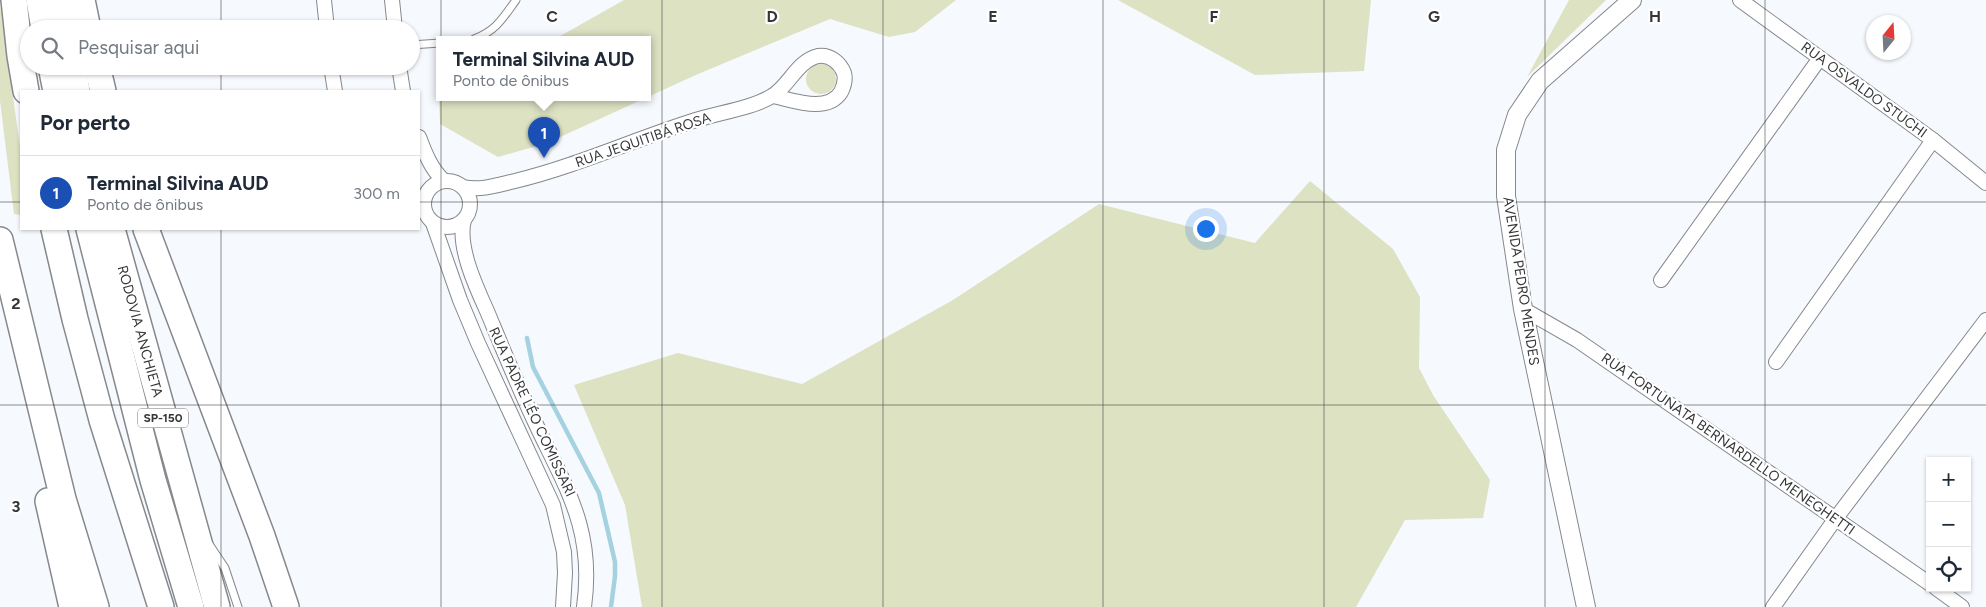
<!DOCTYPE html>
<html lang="pt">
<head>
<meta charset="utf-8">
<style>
  :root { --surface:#fff; --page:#f6f6f7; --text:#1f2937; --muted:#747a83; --line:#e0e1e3; --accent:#198e71 }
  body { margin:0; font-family:Figtree,sans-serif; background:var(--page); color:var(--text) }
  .controls { position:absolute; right:15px; bottom:15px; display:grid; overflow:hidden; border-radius:0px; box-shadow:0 1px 4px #0004 }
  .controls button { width:45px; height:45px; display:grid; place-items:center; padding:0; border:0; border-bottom:1px solid var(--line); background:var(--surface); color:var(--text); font:25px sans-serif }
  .compass { position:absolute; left:1866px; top:15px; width:45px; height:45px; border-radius:50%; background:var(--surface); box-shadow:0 1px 4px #0004; rotate:18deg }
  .you { position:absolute; left:1205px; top:228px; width:18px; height:18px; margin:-12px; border:4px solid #fff; border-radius:50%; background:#1a73e8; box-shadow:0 0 0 8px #1a73e833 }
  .badge { display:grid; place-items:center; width:32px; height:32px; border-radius:50%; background:var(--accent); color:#fff; font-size:16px; font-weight:700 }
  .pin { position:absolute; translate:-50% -41px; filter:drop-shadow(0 1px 2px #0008) }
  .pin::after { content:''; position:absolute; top:26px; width:18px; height:15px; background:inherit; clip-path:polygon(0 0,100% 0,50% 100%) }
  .popup { position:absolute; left:436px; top:36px; width:215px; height:65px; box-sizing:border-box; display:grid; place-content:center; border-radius:0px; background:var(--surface); filter:drop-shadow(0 1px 4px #0005); font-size:16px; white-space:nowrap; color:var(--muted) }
  .popup b { font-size:19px; color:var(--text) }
  .popup::after { content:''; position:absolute; left:50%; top:100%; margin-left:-10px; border:10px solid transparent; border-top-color:var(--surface) }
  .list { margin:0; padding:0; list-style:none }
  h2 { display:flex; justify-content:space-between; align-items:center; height:65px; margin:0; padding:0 20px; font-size:21px }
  h2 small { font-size:16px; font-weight:400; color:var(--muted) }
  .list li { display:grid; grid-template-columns:32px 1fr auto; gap:15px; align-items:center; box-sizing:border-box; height:75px; padding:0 20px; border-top:1px solid var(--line) }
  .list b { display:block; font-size:19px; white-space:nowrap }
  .list p { margin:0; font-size:16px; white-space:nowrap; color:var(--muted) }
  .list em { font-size:16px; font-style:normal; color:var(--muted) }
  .icon { flex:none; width:28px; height:28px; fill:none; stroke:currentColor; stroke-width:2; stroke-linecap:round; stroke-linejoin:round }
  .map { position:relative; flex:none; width:1986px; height:607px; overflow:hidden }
  .search { position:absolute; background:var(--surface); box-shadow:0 1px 4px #0004; left:20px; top:20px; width:400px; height:55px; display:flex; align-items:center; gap:12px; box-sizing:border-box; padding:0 18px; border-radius:28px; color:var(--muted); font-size:19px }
  .panel { position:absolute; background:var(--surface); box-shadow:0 1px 4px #0004; left:20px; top:90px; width:400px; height:140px; border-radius:0px }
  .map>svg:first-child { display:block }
  .green { fill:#dde2c3 }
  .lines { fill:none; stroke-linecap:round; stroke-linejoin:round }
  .stream { stroke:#a5d2e0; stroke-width:4.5 }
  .service-casing { stroke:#85888c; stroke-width:9 }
  .minor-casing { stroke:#85888c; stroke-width:16 }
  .tertiary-casing { stroke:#85888c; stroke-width:20 }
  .motorway-casing { stroke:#85888c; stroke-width:28 }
  .service { stroke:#fff; stroke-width:7 }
  .minor { stroke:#fff; stroke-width:14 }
  .tertiary { stroke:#fff; stroke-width:18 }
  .motorway { stroke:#fff; stroke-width:25 }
  .grid { fill:none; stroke:#353638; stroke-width:1; stroke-opacity:0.55 }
  .labels { text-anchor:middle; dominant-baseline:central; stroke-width:4.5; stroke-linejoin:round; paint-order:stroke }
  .shield { fill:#fff; stroke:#727274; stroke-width:1 }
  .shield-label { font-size:12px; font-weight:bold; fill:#353638 }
  .street-label { font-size:14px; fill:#353638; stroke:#fff }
  .grid-label { font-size:16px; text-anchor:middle; font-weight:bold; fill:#353638; stroke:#fff; stroke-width:4.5; stroke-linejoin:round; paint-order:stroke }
</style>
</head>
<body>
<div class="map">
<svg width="1986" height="607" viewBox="0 0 1986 607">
  <rect width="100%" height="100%" fill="#f6f9fd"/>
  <g class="green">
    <path d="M624 0H956L915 32 889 37 830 19 698 74 547 143 498 157 440 124 439 96 440 95V97H648V39H555Z"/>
    <path d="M1118 0H1371L1364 71 1255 75Z"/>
    <path d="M1569 0H1606L1527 77Z"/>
    <path d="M0 4 21 154V215L14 214 0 101Z"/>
    <circle cx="821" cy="79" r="15"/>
    <path d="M1310 181 1393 249 1420 297 1419 368 1433 395 1490 480 1483 518 1405 520 1356 607H642L625 505 574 385 678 353 802 384 953 300 1099 204 1255 243Z"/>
  </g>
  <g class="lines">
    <path class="stream" d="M527 338 533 367 599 493 615 562V576L611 607"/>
    <g class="service-casing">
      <g id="service">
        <path d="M474 39C496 31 503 18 516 0"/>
        <path d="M411 45 440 43"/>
        <path d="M209 544 225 568 238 607"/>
      </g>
    </g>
    <g class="minor-casing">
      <g id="minor">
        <path d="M324 0 327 29"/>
        <path d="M392 0 395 29"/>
        <path d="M1740 0 1933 140 1986 183"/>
        <path d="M331 66 335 91"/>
        <path d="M399 66 403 91"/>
        <path d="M419 137C425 153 431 169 444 181"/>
        <circle cx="447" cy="204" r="23"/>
        <path d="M463 187C481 191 498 185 515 181 577 166 635 139 696 120 718 113 753 108 772 96 789 86 797 61 818 56 830 54 840 63 844 73 846 80 844 86 841 92 827 114 793 100 773 96"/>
        <path d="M464 220C457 246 476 287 487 311 502 347 517 384 534 420 565 487 595 528 584 607"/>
        <path d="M433 223 460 300 478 343 553 505 564 552 565 573 563 607"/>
        <path d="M1661 280 1820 58"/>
        <path d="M1523 309 1577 340 1930 584"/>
        <path d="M1776 362 1933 140"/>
        <path d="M1936 588 1962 607"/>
        <path d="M1773 607 1836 518 1986 320"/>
      </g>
    </g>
    <g class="tertiary-casing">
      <path id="tertiary" d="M1586 607 1523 309 1506 196V150L1517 115 1540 81 1632 0"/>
    </g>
    <g class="motorway-casing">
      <g id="motorway">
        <path d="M14 0 20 56 26 91"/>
        <path d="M39 0 44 29"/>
        <path d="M62 0 67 29"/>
        <path d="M82 0 88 29"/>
        <path d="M51 66 56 91"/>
        <path d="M73 66 77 91"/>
        <path d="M97 66 103 91"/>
        <path d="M54 229 75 319 102 420 161 607"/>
        <path d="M89 229 153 480 191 607"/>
        <path id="s1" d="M112 229 217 607"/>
        <path d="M146 229 262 536 286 607"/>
        <path d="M0 240 63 499 96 607"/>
        <path d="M48 501 72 607"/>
      </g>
    </g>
    <use href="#service" class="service"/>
    <use href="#minor" class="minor"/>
    <use href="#tertiary" class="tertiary"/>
    <use href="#motorway" class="motorway"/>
  </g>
  <path class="grid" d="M221 0V29M441 0V607M662 0V607M883 0V607M1103 0V607M1324 0V607M1545 0V607M1765 0V607M221 66V91M0 202H21M419 202H1986M221 229V607M0 405H1986"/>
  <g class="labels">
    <rect class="shield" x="138" y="408.5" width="50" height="19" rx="4"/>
    <g class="shield-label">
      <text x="163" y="418">SP-150</text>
    </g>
    <g class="street-label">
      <text transform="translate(1864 90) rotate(36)">RUA OSVALDO STUCHI</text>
      <text transform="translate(643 140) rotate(-19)">RUA JEQUITIBÁ ROSA</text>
      <text transform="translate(1521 281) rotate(81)">AVENIDA PEDRO MENDES</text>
      <text stroke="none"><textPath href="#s1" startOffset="106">RODOVIA ANCHIETA</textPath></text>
      <text transform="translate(532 412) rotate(65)">RUA PADRE LÉO COMISSARI</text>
      <text transform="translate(1728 444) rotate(35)">RUA FORTUNATA BERNARDELLO MENEGHETTI</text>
    </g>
  </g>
  <g class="grid-label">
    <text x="552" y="22">C</text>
    <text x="772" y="22">D</text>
    <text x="993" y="22">E</text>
    <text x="1214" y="22">F</text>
    <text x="1434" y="22">G</text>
    <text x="1655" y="22">H</text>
    <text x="16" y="309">2</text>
    <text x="16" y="512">3</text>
  </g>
</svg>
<div class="controls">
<button>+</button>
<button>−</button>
<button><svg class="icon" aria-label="locate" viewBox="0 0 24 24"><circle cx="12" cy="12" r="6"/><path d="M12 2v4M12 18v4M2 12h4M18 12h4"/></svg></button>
</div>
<svg class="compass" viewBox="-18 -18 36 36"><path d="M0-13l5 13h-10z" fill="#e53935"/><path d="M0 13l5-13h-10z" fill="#747a83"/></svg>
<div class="you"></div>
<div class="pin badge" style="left:544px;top:158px;background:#1a4fb4">1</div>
<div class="popup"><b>Terminal Silvina AUD</b>Ponto de ônibus</div>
<div class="search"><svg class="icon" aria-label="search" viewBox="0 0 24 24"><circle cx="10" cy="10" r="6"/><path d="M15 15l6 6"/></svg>Pesquisar aqui</div>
<section class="panel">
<h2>Por perto<small></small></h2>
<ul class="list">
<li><span class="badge" style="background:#1a4fb4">1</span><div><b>Terminal Silvina AUD</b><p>Ponto de ônibus</p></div><em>300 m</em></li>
</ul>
</section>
</div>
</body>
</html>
